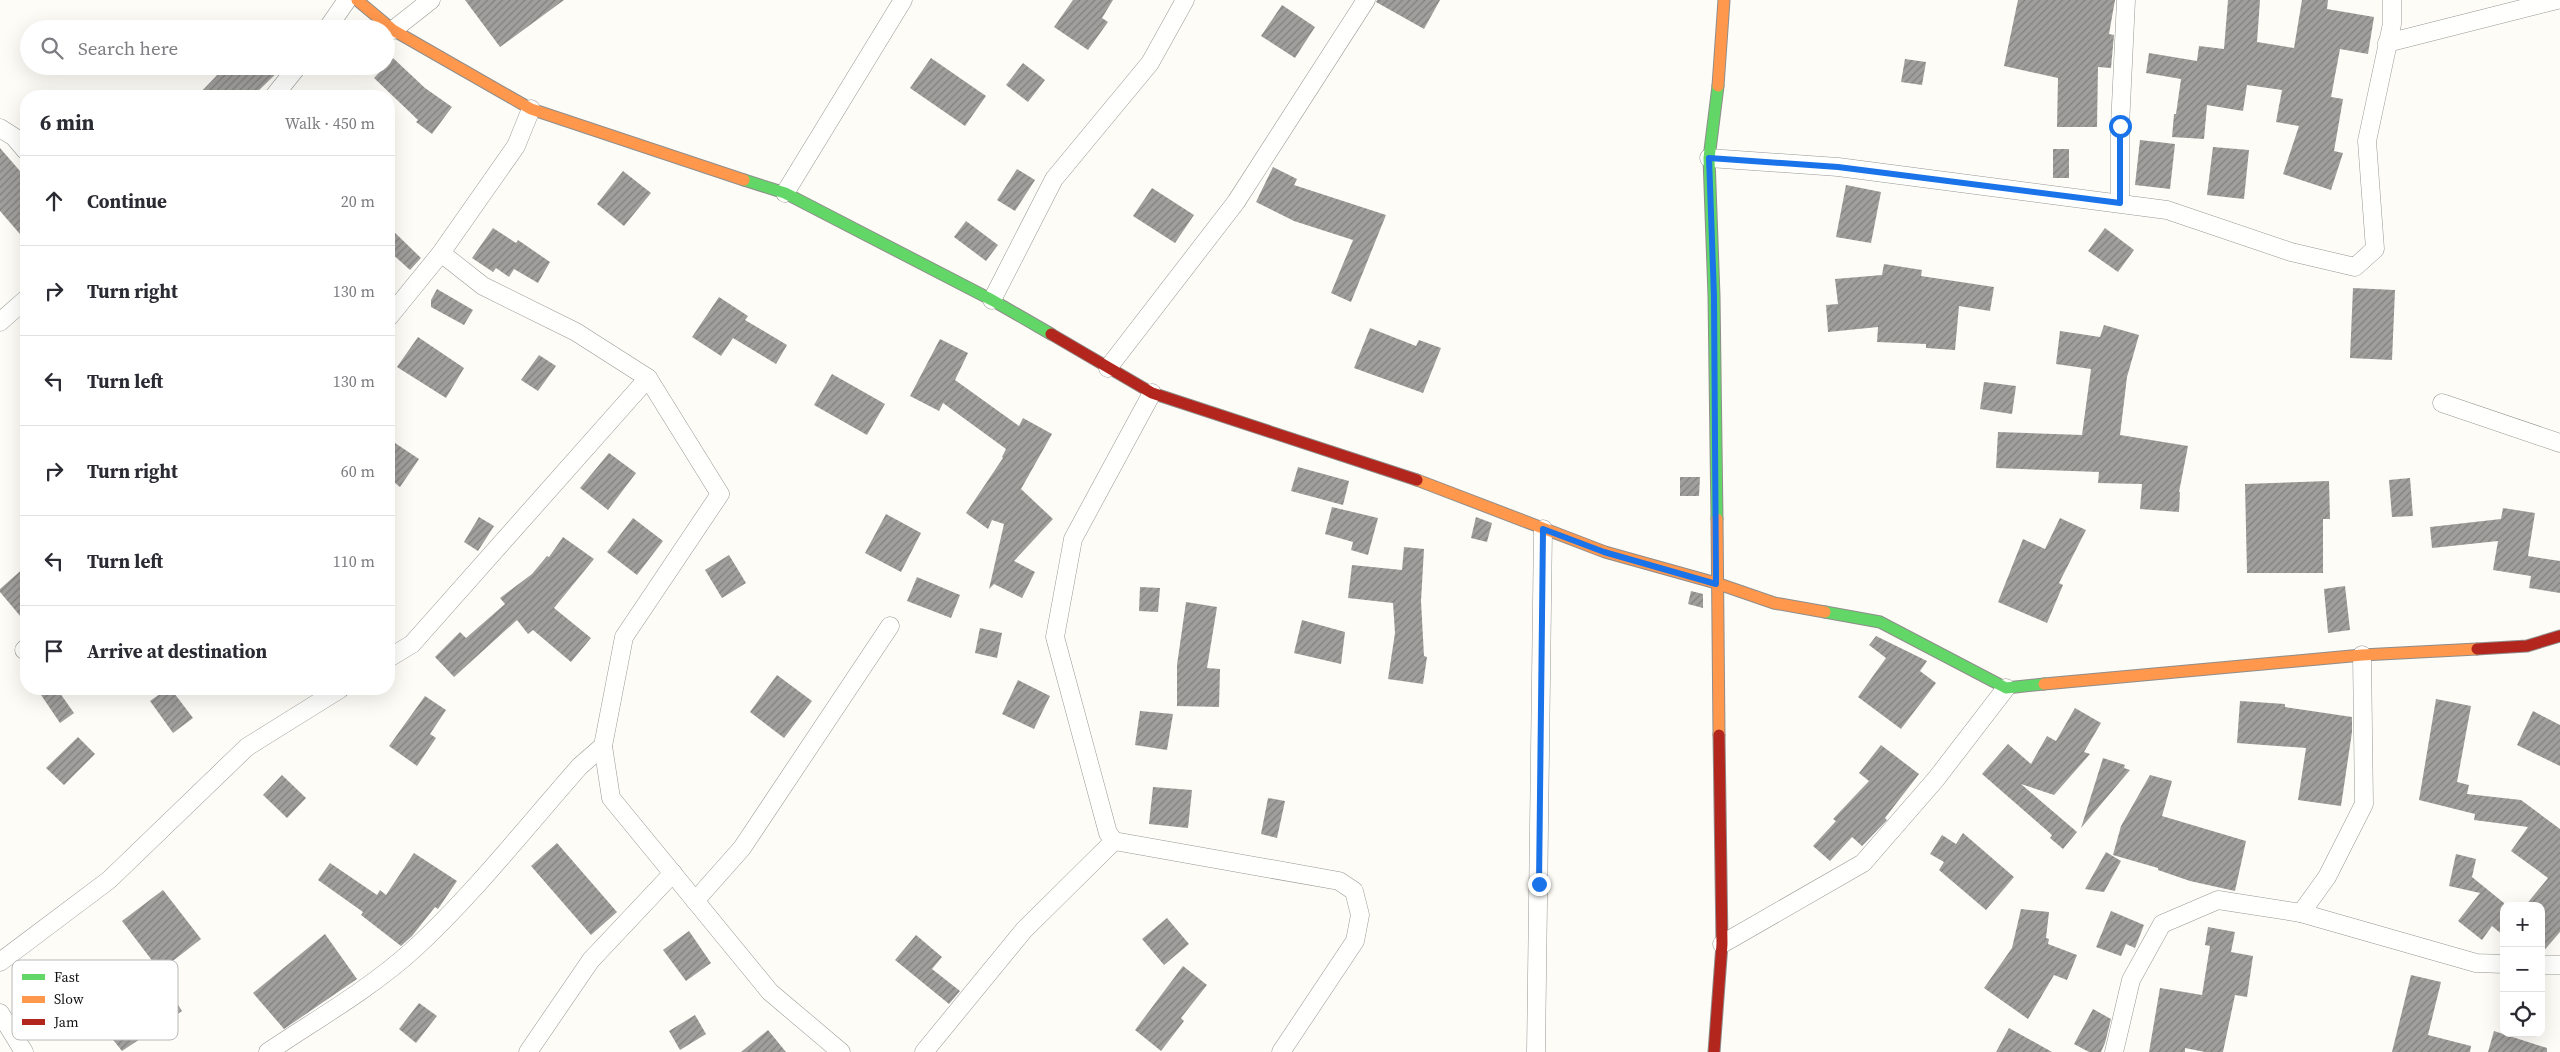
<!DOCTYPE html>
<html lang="en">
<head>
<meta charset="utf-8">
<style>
  :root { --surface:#fff; --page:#f7f7f7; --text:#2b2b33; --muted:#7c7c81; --line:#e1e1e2 }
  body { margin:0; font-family:"Source Serif 4",serif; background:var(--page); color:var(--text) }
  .controls { position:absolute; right:15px; bottom:15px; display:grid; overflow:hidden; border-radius:10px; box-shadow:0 5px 20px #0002 }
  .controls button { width:45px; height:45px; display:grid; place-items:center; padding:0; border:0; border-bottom:1px solid var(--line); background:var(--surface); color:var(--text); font:25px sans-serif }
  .stop { position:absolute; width:15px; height:15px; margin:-11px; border:4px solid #1a73e8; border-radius:50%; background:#fff }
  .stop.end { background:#1a73e8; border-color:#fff; box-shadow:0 1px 5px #0008 }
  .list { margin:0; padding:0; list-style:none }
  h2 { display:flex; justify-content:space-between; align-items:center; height:65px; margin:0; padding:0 20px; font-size:21px }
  h2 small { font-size:16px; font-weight:400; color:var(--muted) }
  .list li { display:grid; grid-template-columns:32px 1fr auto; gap:15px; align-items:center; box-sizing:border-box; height:90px; padding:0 20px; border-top:1px solid var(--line) }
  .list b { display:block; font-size:19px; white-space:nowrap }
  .list em { font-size:16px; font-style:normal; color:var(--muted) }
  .icon { flex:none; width:28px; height:28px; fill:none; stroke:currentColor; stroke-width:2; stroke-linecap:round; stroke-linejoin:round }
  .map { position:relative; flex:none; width:2560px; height:1052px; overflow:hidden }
  .search { position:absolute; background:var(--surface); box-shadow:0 5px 20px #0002; left:20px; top:20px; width:375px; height:55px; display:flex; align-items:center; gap:12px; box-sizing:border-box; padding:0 18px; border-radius:28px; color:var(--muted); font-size:19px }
  .panel { position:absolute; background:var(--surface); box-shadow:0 5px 20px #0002; left:20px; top:90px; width:375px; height:605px; border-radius:20px }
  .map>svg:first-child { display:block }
  .building { fill:url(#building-hatch) }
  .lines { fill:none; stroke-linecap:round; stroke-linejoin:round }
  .street-casing { stroke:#979795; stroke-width:19 }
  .fast-casing { stroke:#8e8d8b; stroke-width:13 }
  .slow-casing { stroke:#8e8d8b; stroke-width:13 }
  .jam-casing { stroke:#8e8d8b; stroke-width:13 }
  .street { stroke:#fffffe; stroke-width:18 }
  .fast { stroke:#63d668; stroke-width:11 }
  .slow { stroke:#ff974d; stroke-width:11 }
  .jam { stroke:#b3261e; stroke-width:11 }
  .route { stroke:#1a73e8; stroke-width:6 }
  .key { fill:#fff; stroke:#b8b8b8; stroke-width:1 }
  .key-label { font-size:14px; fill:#111 }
</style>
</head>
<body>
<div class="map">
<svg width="2560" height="1052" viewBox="0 0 2560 1052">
  <defs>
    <pattern id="building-hatch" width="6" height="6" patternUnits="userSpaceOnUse" patternTransform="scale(1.25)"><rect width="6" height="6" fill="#a19f9c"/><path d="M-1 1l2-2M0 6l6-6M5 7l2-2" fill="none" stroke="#82807e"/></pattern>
  </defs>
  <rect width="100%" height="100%" fill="#fdfcf7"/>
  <g class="building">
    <path d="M465 0H564L500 47Z"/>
    <path d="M1073 0H1113L1102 18 1108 22 1088 50 1054 27Z"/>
    <path d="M1377 0H1440L1424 29 1376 2Z"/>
    <path d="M2018 0H2115L2109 34 2114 35 2111 68 2098 67 2097 127H2057L2058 78 2004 66Z"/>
    <path d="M2228 0H2260L2257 42 2294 48 2302 0H2328L2327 9 2374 17 2368 54 2340 49 2331 97 2343 99 2334 151 2343 153 2331 190 2283 174 2299 126 2276 122 2282 90 2247 85 2243 111 2207 105 2204 139 2172 137 2174 114H2176L2181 79 2146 73 2149 53 2197 61 2199 46 2224 49Z"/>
    <path d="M1282 5 1315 27 1295 58 1261 36Z"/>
    <path d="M393 58 425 88 452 107 432 134 416 122 418 120 374 78Z"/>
    <path d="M931 58 986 96 965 126 910 88Z"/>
    <path d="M1905 59 1926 62 1922 85 1901 82Z"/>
    <path d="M1023 63 1045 80 1028 102 1006 85Z"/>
    <path d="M226 66H284L253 96H197Z"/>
    <path d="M2140 140 2175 144 2170 189 2135 185Z"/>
    <path d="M2213 147 2249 150 2244 199 2207 195Z"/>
    <path d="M0 148 26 178V241L0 211Z"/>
    <rect x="2053" y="149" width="16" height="29"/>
    <path d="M1273 167 1297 179 1294 185 1386 215 1351 302 1331 293 1353 240 1294 221 1256 202Z"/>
    <path d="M1017 169 1035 180 1015 211 997 200Z"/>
    <path d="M623 171 651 193 624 226 597 204Z"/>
    <path d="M1846 185 1881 192 1871 243 1836 237Z"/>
    <path d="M1152 188 1194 215 1175 243 1133 216Z"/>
    <path d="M966 221 998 245 986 261 954 237Z"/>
    <path d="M389 227 421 258 410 270 389 251Z"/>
    <path d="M493 228 516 243 518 240 550 262 538 283 514 269 509 277 496 268 493 272 472 258Z"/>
    <path d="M2105 228 2134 250 2118 272 2088 251Z"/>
    <path d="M1884 264 1922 270 1921 276 1994 287 1990 311 1959 306 1955 350 1926 348V344L1877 342 1878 327 1828 332 1826 305 1838 304 1835 279 1882 275Z"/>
    <path d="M2353 288 2395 290 2392 360 2350 358Z"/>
    <path d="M437 289 473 310 464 325 431 307V300Z"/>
    <path d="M719 297 748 316 745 320 787 345 776 364 733 338 721 356 692 337Z"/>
    <path d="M2104 325 2139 335 2127 377 2120 435 2188 446 2179 492H2180L2179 512 2140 509 2142 484 2098 483 2099 472 1996 468 1998 432 2082 435 2091 369 2056 364 2060 331 2100 337Z"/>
    <path d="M1370 328 1416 346 1419 340 1441 348 1423 393 1354 368Z"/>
    <path d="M418 337 464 368 446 398 397 367Z"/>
    <path d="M940 339 968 353 955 380 1019 426 1023 418 1052 434 1021 489 1053 519 1014 561 1035 572 1022 598 994 584 989 589 1004 524 992 520 988 529 966 513 1003 458 1002 457 1006 449 943 403 939 411 910 396Z"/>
    <path d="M539 355 556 366 538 391 521 380Z"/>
    <path d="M832 374 885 404 867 435 814 405Z"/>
    <path d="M1984 382 2016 386 2012 414 1980 409Z"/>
    <path d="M389 439 419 459 400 487 389 478Z"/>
    <path d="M609 453 636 473 608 510 580 488Z"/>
    <path d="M1298 467 1349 481 1343 505 1291 491Z"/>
    <path d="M1680 477H1700L1699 496H1680Z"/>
    <path d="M2410 478 2413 516 2392 517 2389 480Z"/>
    <path d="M2329 481 2330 519H2323V573H2247L2245 484Z"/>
    <path d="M1332 507 1378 518 1368 555 1351 550 1353 542 1325 534Z"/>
    <path d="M2503 508 2535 513 2528 556 2560 561V593L2529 588 2531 576 2493 570 2498 541 2432 548 2430 527 2501 519Z"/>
    <path d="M886 514 921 533 901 572 865 553Z"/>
    <path d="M479 517 494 526 478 551 464 542Z"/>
    <path d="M1476 517 1492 523 1487 542 1471 538Z"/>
    <path d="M633 518 663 541 637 575 607 552Z"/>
    <path d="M2060 518 2086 530 2059 583 2063 585 2047 623 1998 602 2023 539 2045 549Z"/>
    <path d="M563 537 594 559 554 608 591 638 571 662 533 630 528 634 517 620 454 677 435 657 460 632 466 638 505 604 500 598 532 574 547 556 549 557Z"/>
    <path d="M1404 547 1424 549 1421 601 1424 656 1427 657 1423 684 1388 679 1395 633 1393 603 1348 598 1352 565 1402 570Z"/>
    <path d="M729 555 746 583 722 598 705 570Z"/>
    <path d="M26 566V623L0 592V589Z"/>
    <path d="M917 577 960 595 951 618 907 601Z"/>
    <path d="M2345 586 2350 630 2328 633 2324 589Z"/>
    <path d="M1140 587 1160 588 1158 612 1139 611Z"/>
    <path d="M1691 591 1703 594V608L1688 604Z"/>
    <path d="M1186 602 1217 607 1207 668 1220 669 1219 707 1177 706V665Z"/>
    <path d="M1302 620 1345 632 1341 664 1294 653Z"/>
    <path d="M980 628 1002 633 997 658 975 653Z"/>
    <path d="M1876 636 1927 661 1920 671 1936 683 1901 729 1858 697 1886 658 1869 645Z"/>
    <path d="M777 675 812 701 784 738 750 712Z"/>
    <path d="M1018 680 1050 696 1034 729 1002 714Z"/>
    <path d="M37 689H57L74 713 60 723Z"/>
    <path d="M167 689H171L193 718 173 733 150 701Z"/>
    <path d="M425 696 446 710 430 734 436 738 417 766 389 746Z"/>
    <path d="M2436 699 2471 706 2457 782 2469 785 2467 794 2521 800 2560 829V932L2541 954V906H2525L2548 878 2511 851 2528 827 2474 820 2475 814 2419 800Z"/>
    <path d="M2240 701 2285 704V707L2352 717V732L2341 806 2298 800 2306 748 2237 743Z"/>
    <path d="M2075 708 2101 723 2084 752 2090 754 2054 795 2021 784 2077 832 2063 849 2050 838 2052 835 1982 774 2008 744 2031 764 2047 736 2056 741Z"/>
    <path d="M1140 711 1173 714 1167 750 1135 745Z"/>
    <path d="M2533 711 2560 725V766L2517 745Z"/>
    <path d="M78 737 95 754 64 785 46 768Z"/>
    <path d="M1881 745 1919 774 1885 818 1887 820 1862 846 1852 837 1830 861 1813 846 1836 821 1833 819 1869 781 1859 773Z"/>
    <path d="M2103 758 2125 765 2124 768 2130 770 2081 828Z"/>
    <path d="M282 775 306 798 287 818 263 795Z"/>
    <path d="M2150 775 2172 781 2162 816 2246 841 2235 891 2190 881 2158 870V868L2113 855 2121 826Z"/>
    <path d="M1153 787 1192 790 1188 828 1149 824Z"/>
    <path d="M1268 798 1285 801 1277 838 1261 834Z"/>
    <path d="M1963 833 2014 877 1986 910 1939 870 1944 862 1930 854 1942 835 1956 844Z"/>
    <path d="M557 843 617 912 591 935 531 866Z"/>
    <path d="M2106 852 2121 861 2104 892 2085 889Z"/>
    <path d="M414 853 457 881 438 909 435 907 412 936 401 946 361 915 363 912 318 880 330 863 377 895 380 890 386 895Z"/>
    <path d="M2456 854 2476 859 2472 877 2504 903V936L2492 926 2482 940 2458 921 2480 893 2449 886Z"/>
    <path d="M163 890 201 939 160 971 122 921Z"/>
    <path d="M2021 909 2049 912 2046 938 2049 939 2048 944 2077 955 2067 980 2054 975 2028 1019 1984 988 2012 948Z"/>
    <path d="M2111 911 2144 925 2135 948 2126 944 2121 956 2096 947Z"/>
    <path d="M1167 918 1189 944 1164 965 1142 939Z"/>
    <path d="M2208 927 2235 932 2231 952 2253 956 2247 997 2235 995 2223 1052H2205L2185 1048V1052H2149L2160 988 2202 995 2210 946 2205 945Z"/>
    <path d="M689 931 711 963 686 981 663 950Z"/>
    <path d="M325 934 357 979 284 1029 253 993Z"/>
    <path d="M916 935 942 957 932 969 960 991 949 1004 895 960Z"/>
    <path d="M1183 966 1207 985 1181 1018 1184 1021 1161 1051 1135 1030Z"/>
    <path d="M2411 975 2441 982 2428 1035 2471 1046 2470 1052H2392Z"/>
    <path d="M165 984 182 1011 122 1051 110 1036 139 1013 134 1005Z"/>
    <path d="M419 1003 437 1016 416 1043 399 1029Z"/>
    <path d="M2093 1009 2111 1019 2105 1043 2101 1052H2089L2074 1044Z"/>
    <path d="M695 1015 706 1034 680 1050 669 1031Z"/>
    <path d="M2009 1028 2052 1052H1996Z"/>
    <path d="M768 1030 786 1052H741Z"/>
    <path d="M2494 1031 2547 1048V1052H2488Z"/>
  </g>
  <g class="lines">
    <g class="street-casing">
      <g id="street">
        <path d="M327 29 347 0"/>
        <path d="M393 30 431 0"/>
        <path d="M2387 43 2557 0"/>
        <path d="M274 96 298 66"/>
        <path d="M0 128 14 137 26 151"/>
        <path d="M1709 158 1838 167 2167 210 2291 252 2355 267 2375 249 2367 141 2392 24V0"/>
        <path d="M785 193 903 0"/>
        <path d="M2120 203V126L2126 0"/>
        <path d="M992 300 1054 179 1150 63 1185 0"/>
        <path d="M389 317 441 253 516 146 531 109"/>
        <path d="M0 322 26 299"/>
        <path d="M1108 368 1236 202 1366 0"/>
        <path d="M1152 393 1073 539 1055 637 1108 833 1114 841 1339 881 1354 891 1360 915 1355 941 1281 1052"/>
        <path d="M2442 403 2560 443"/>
        <path d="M24 650 26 648"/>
        <path d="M389 658 412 644 648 378 576 332 483 286 441 253"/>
        <path d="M603 746 611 798 770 992 841 1052"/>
        <path d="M695 901 742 848 890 626"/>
        <path d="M2301 913 2476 963 2504 964"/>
        <path d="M1722 944 1863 863 1936 779 2006 688"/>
        <path d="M0 962 109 880 247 747 340 689"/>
        <path d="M2541 965H2560"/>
        <path d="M0 1013 24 1052"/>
        <path d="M268 1052C317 1019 370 989 414 949 472 896 527 826 580 766L603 746 624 637 720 494 648 378"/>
        <path d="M528 1052 591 960 673 873"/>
        <path d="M924 1052 1024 930 1114 841"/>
        <path d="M1536 1052 1543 529"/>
        <path d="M2114 1052 2131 980 2162 924 2218 900 2301 913 2327 877 2364 804 2362 655"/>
      </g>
    </g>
    <g class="fast-casing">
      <g id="fast">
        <path d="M744 180 785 193 992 300 1051 334"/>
        <path d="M1717 519 1714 296 1709 158 1718 86"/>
        <path d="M1825 612 1880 622 2006 688 2044 684"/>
      </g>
    </g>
    <g class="slow-casing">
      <g id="slow">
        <path d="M357 0 393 30 531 109 744 180"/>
        <path d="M1718 86 1724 0"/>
        <path d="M1417 480 1605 552 1716 583 1774 603 1825 612"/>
        <path d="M1717 519 1719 735"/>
        <path d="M2044 684 2362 655 2477 649"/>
      </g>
    </g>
    <g class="jam-casing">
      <g id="jam">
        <path d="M1051 334 1152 393 1417 480"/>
        <path d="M2477 649 2527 646 2560 636"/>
        <path d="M1714 1052 1722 944 1719 735"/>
      </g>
    </g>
    <use href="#street" class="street"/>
    <use href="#fast" class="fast"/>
    <use href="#slow" class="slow"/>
    <use href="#jam" class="jam"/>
  </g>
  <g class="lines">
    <path class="route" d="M1539 884 1543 529 1604 552 1716 584 1714 296 1709 158 1838 167 2120 203V126"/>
  </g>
  <rect x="12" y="960" width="166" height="80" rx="8" class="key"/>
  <rect x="22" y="974" width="23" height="6" fill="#63d668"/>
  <rect x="22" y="996" width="23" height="7" fill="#ff974d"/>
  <rect x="22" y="1019" width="23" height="6" fill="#b3261e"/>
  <g class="key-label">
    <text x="54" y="982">Fast</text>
    <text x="54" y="1004">Slow</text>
    <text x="54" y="1027">Jam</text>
  </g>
</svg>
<div class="controls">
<button>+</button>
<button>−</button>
<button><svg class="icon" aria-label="locate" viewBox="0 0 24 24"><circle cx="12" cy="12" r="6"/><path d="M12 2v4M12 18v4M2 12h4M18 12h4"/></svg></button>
</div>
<div class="stop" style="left:2120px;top:126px"></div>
<div class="stop end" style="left:1539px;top:884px"></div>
<div class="search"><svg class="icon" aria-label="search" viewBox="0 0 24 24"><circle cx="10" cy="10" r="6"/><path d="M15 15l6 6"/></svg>Search here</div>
<section class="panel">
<h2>6 min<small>Walk · 450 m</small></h2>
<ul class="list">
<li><svg class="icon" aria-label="ahead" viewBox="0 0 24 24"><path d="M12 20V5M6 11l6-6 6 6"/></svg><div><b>Continue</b></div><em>20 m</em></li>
<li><svg class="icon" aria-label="right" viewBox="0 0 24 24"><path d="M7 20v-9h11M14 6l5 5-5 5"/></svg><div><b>Turn right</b></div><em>130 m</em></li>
<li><svg class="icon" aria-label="left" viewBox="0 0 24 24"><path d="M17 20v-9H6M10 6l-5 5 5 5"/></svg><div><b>Turn left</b></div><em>130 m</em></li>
<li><svg class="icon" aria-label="right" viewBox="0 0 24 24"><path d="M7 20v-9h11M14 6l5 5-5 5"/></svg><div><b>Turn right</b></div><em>60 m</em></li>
<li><svg class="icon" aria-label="left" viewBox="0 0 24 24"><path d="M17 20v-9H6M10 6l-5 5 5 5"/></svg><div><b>Turn left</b></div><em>110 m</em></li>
<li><svg class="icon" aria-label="arrive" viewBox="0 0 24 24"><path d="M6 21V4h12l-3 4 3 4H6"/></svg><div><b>Arrive at destination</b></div></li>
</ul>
</section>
</div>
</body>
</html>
